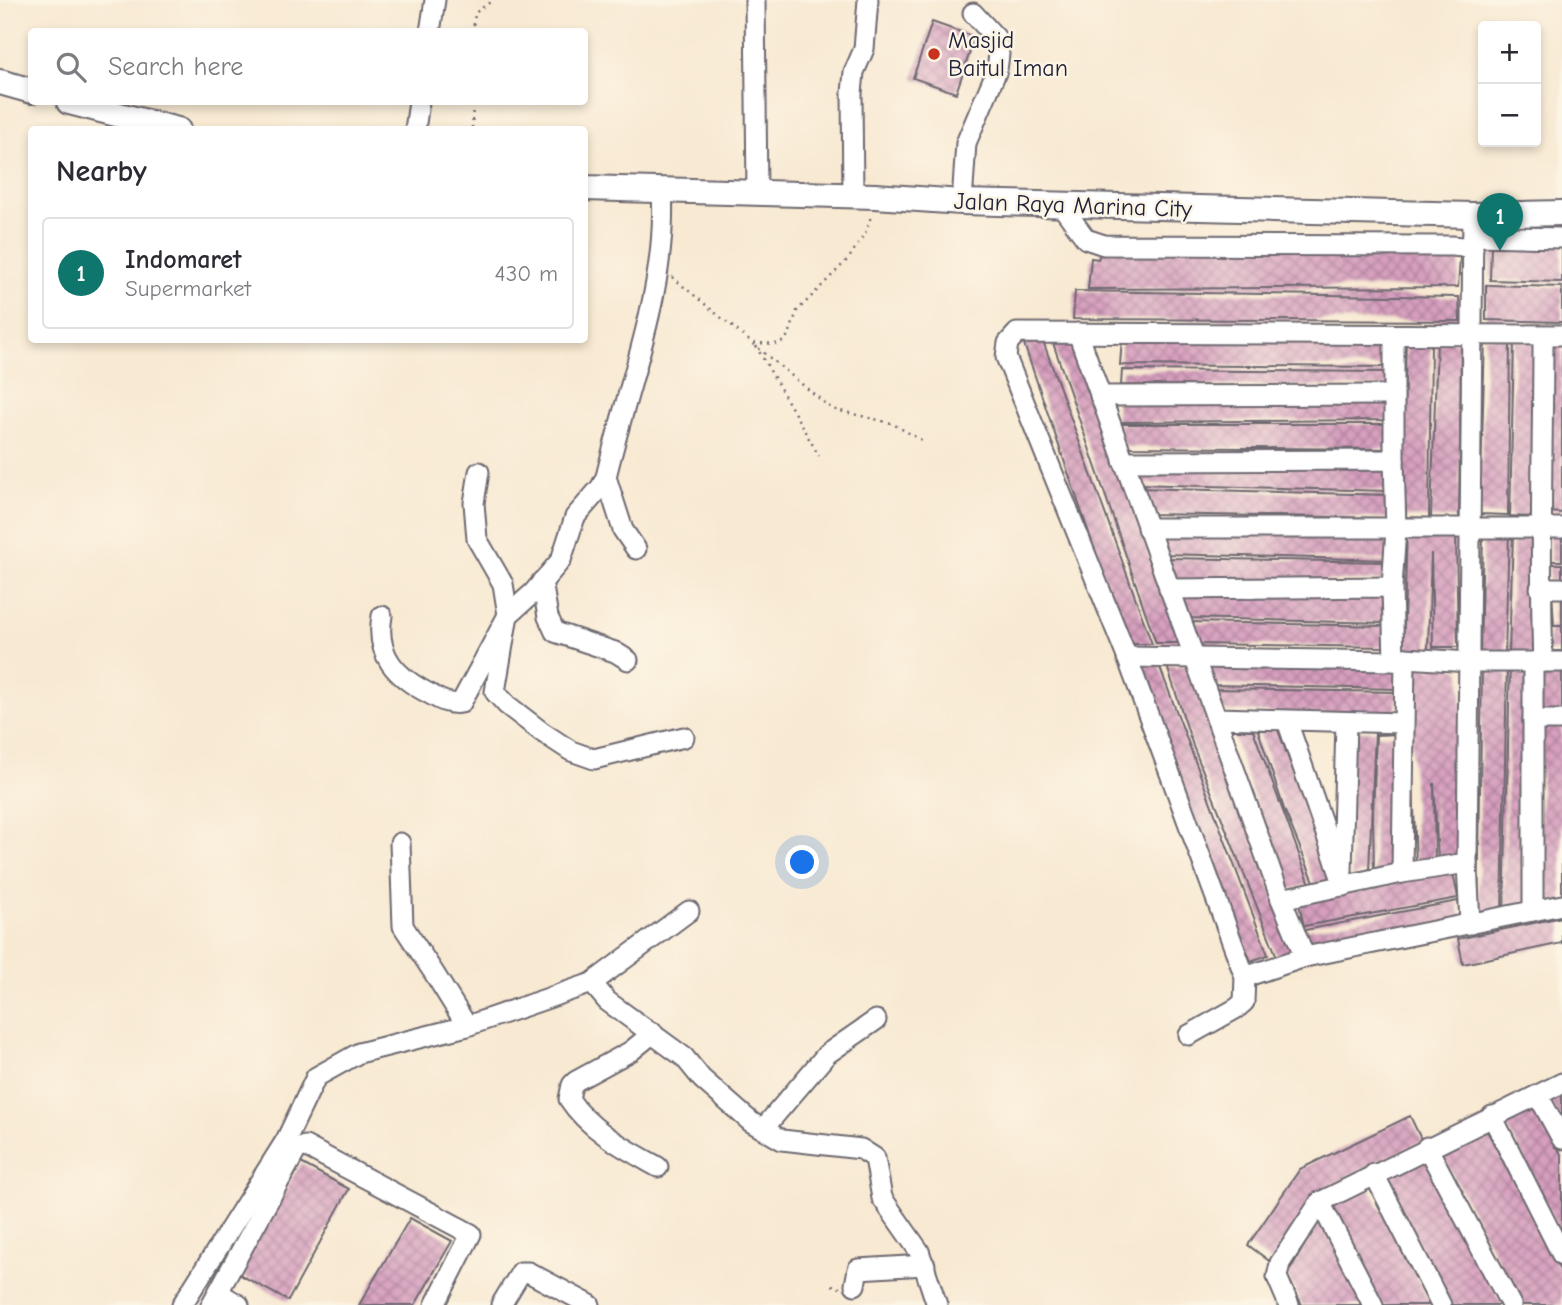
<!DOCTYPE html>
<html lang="en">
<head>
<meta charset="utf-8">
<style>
  :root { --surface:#fff; --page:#f7f7f7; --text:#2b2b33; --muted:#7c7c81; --line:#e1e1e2; --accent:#0f766e }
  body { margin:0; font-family:"Comic Neue",sans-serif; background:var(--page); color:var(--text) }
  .controls { position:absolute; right:21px; top:21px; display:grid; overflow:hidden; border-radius:7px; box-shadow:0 4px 10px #0003 }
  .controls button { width:63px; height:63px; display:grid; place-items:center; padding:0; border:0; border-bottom:2px solid var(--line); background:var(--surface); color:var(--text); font:35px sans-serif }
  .you { position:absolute; left:803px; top:863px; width:24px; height:24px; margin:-18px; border:5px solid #fff; border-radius:50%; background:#1a73e8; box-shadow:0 0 0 10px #1a73e833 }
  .badge { display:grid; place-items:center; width:46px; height:46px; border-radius:50%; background:var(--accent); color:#fff; font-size:23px; font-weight:700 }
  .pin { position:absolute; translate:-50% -58px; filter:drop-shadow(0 2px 4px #0008) }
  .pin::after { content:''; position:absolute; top:37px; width:24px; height:21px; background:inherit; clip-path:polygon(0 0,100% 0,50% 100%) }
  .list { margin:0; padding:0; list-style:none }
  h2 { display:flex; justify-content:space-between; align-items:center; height:91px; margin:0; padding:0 28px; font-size:30px }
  h2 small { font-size:23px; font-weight:400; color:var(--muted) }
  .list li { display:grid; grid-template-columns:46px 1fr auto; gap:21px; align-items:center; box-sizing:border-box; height:112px; margin:0 14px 14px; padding:0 14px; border:2px solid var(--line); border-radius:7px }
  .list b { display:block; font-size:26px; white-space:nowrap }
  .list p { margin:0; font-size:23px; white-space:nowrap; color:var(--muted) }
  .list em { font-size:23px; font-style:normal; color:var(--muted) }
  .icon { flex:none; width:38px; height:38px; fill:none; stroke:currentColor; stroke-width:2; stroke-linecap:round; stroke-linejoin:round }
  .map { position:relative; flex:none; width:1562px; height:1305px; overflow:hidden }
  .search { position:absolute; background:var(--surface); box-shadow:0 4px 10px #0003; left:28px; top:28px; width:560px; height:77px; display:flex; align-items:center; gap:18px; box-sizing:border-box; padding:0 24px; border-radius:7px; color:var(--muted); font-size:26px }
  .panel { position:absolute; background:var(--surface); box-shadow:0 4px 10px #0003; left:28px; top:126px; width:560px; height:217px; border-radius:7px }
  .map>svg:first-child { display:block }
  .building { fill:url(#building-cross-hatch) }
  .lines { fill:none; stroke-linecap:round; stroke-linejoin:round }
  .minor-casing { stroke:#6d6870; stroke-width:23 }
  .major-casing { stroke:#6d6870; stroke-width:28 }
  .path { stroke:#6d6870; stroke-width:2.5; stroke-dasharray:2 5; stroke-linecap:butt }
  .minor { stroke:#fff; stroke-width:19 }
  .major { stroke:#fff; stroke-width:24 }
  .poi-dot { fill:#c8321e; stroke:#fcf5e5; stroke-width:2.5 }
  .labels { text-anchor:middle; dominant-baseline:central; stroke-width:5; stroke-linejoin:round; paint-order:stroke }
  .poi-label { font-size:24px; fill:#22223b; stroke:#fcf5e5; text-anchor:start }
  .street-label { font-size:24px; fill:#22223b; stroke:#fcf5e5 }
</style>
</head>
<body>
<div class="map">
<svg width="1562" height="1305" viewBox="0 0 1562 1305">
  <defs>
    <pattern id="building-cross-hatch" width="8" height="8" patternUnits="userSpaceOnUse" patternTransform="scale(1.75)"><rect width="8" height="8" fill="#d79fbe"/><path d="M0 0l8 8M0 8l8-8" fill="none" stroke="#ae819c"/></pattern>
  </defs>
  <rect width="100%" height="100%" fill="#fcf5e5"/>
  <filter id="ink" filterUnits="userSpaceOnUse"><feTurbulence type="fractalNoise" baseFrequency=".0143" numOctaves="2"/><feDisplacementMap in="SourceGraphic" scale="14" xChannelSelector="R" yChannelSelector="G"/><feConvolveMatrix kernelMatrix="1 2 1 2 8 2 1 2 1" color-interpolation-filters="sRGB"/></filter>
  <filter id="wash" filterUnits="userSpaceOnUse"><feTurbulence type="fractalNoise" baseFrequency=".00686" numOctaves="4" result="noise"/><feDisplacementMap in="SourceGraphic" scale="28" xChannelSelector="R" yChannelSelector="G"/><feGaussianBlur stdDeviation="1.57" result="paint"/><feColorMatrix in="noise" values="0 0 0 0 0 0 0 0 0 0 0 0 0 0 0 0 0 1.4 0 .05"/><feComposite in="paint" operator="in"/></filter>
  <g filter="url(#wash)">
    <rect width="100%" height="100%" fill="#f8e9d2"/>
    <g id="blocks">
      <g class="building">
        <path d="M932 22 975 37 956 93 913 78Z"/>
        <path d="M1104 245 1452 246 1460 258 1458 287 1088 289 1091 258 1098 259Z"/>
        <path d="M1491 245H1562V282L1490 280Z"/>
        <path d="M1486 285 1562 287V322L1486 320Z"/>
        <path d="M1075 291 1459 297 1460 321 1073 319Z"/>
        <path d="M1485 337 1510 338 1508 515 1480 514Z"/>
        <path d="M1122 338 1387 340 1390 367 1120 365Z"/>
        <path d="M1552 338H1562V513L1549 512Z"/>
        <path d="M1052 340H1072L1181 643H1156Z"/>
        <path d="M1023 341H1043L1152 644H1127Z"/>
        <path d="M1406 341 1431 342 1429 518 1401 517Z"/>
        <path d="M1437 341 1461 342 1459 518H1431Z"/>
        <path d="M1514 341 1538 342 1535 517 1510 516Z"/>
        <path d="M1122 370 1390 372 1391 387 1121 385Z"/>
        <path d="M1389 401V420L1117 422 1116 402Z"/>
        <path d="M1117 424H1390L1391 449 1124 447Z"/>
        <path d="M1128 461 1389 464 1388 491 1135 484Z"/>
        <path d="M1138 488 1388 495V518L1151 514Z"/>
        <path d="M1549 528H1562V561H1551Z"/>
        <path d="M1407 530 1456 536 1458 647H1433L1431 553 1428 649H1403Z"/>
        <path d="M1157 531 1390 534 1389 560 1164 554Z"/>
        <path d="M1509 534 1505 653H1480L1483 537Z"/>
        <path d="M1513 535 1536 539 1533 654 1509 653Z"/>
        <path d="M1166 558 1388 562V581L1173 580Z"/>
        <rect x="1549" y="564" width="13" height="17"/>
        <path d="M1178 590 1386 591V623L1187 618Z"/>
        <path d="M1552 592H1562V625H1554Z"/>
        <path d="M1187 622 1387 626 1386 647 1194 644Z"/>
        <path d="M1549 626H1562V651H1548Z"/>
        <path d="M1431 659 1461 671 1463 862H1438L1434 783 1435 862 1416 865 1409 662 1432 670Z"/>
        <path d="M1203 662 1398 665V689L1210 685Z"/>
        <path d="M1510 662 1531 665 1528 909 1504 914Z"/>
        <path d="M1482 664 1507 665 1502 914 1478 919Z"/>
        <path d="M1139 665H1159L1268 955 1251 961 1165 745Z"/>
        <path d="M1167 666H1187L1296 956 1279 962 1193 746Z"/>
        <rect x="1539" y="666" width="23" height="49"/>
        <path d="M1213 689 1397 692 1396 716 1220 711Z"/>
        <path d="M1542 726 1562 727V902L1539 907Z"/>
        <path d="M1231 730H1253L1310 884 1285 890Z"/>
        <path d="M1258 730H1278L1334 881 1315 884 1284 809Z"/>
        <path d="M1351 731H1375L1369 871 1352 877 1347 812Z"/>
        <path d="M1400 734 1393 870 1374 874 1373 815 1376 735Z"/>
        <path d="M1453 872 1458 898 1304 926 1299 904Z"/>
        <path d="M1458 901 1461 920 1307 949 1305 930Z"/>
        <path d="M1562 917V943L1463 964 1458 939Z"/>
        <path d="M1562 1091V1123L1548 1098Z"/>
        <path d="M1534 1105 1562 1156V1236L1503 1118Z"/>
        <path d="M1410 1116 1422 1141 1319 1191 1272 1263 1248 1245 1300 1169Z"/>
        <path d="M1486 1129 1562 1274V1305H1522L1440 1150Z"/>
        <path d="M1424 1156 1502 1305H1450L1385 1179Z"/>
        <path d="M301 1163 349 1189 288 1301 237 1273Z"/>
        <path d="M1369 1187 1431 1305H1381L1330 1205Z"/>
        <path d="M410 1218 452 1241 415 1305H359Z"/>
        <path d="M1320 1218 1365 1305H1302L1287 1275Z"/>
      </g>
    </g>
  </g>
  <g filter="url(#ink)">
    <use href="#blocks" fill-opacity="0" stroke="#6d6870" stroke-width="2"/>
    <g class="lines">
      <g class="minor-casing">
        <g id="minor">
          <path d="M755 0 757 194"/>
          <path d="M430 32 435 0"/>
          <path d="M415 130 419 102"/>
          <path d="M853 196 852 93 854 72 864 49 868 0"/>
          <path d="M962 202 966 143 997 70 999 54 996 38 973 13"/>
          <path d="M1061 205 1086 239 1104 245 1452 246 1473 248"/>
          <path d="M1473 236 1562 238"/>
          <path d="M1078 333 1281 899 1305 957"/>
          <path d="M1100 396 1393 395"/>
          <path d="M1394 460V336"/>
          <path d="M1123 461 1394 460 1396 529 1392 587"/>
          <path d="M479 472 474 503 477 539 503 584 508 615 495 692 507 705 542 732 571 751 594 759 684 737"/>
          <path d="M606 477 623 530 636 549"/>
          <path d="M1147 528H1562"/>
          <path d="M542 581 548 617 555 632 615 652 628 660"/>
          <path d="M1540 588H1562"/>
          <path d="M1169 589 1392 587 1394 661"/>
          <path d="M382 616C375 655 396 677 430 694 440 700 449 705 461 703L508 615 533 593 561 560 575 517 601 487 606 477C628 383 668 288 662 191"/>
          <path d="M1127 657 1394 661 1405 658 1470 662H1562"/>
          <path d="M1533 662V911"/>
          <path d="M1543 662C1539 553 1543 444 1543 336"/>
          <path d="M1216 718 1403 723"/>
          <path d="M1533 720H1562"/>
          <path d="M1287 721 1344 886"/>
          <path d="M1342 872 1346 722"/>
          <path d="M1402 873 1405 658"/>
          <path d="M1281 899 1402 873 1467 863"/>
          <path d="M1470 924 1467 863 1473 215"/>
          <path d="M1245 977 1305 957 1562 905"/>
          <path d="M592 983 607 1001 684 1057 702 1079 751 1122 782 1140 861 1149 875 1158 882 1198 919 1251 937 1305"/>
          <path d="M467 1026 592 983 689 911"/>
          <path d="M653 1033 631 1051 576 1081 572 1085 569 1099C590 1131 626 1149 658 1167"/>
          <path d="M1189 1035 1237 1008 1244 1002 1245 977 1127 657 1006 357 1008 343 1017 333 1562 335"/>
          <path d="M1538 1095 1562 1139"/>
          <path d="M1492 1116 1562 1255"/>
          <path d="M763 1129 827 1054 876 1020"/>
          <path d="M1427 1147 1511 1305"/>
          <path d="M1374 1174 1441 1305"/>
          <path d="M1320 1202 1373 1305"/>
          <path d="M855 1285 858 1269 925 1265"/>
          <path d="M219 1293 239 1305"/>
          <path d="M182 1305 286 1140 316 1077 359 1053 467 1026 434 973 403 926 400 843"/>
          <path d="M211 1305 297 1149 305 1146 471 1234 435 1305"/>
          <path d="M501 1305 521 1272H528L590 1305"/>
          <path d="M1289 1305 1277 1277 1280 1263 1320 1202 1562 1083"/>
        </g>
      </g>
      <g class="major-casing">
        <g id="major">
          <path d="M0 82 32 91"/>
          <path d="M69 102 178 130"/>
          <path d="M584 188 875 196 962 202 1473 215 1562 213"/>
        </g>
      </g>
      <g class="path">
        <path d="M473 32 475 13 493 0"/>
        <path d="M472 128 473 102"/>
        <path d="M672 277 832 409 891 423 923 441"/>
        <path d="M754 343 780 344 789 335 797 311 849 258 867 230 871 216"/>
        <path d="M756 346 819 456"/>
        <path d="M832 1285 840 1288"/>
      </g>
      <use href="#minor" class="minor"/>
      <use href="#major" class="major"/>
    </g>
  </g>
  <circle class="poi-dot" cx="934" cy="54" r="7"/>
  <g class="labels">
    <g class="poi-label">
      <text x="948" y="40">Masjid<tspan x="948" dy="28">Baitul Iman</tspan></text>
    </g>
    <g class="street-label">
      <text transform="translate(1073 205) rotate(2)">Jalan Raya Marina City</text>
    </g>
  </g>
</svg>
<div class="controls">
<button>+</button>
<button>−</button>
</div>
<div class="you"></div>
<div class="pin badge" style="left:1500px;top:251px">1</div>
<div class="search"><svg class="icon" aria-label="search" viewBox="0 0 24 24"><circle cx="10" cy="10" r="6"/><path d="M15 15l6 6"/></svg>Search here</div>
<section class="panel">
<h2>Nearby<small></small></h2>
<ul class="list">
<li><span class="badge">1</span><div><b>Indomaret</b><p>Supermarket</p></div><em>430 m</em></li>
</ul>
</section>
</div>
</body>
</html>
